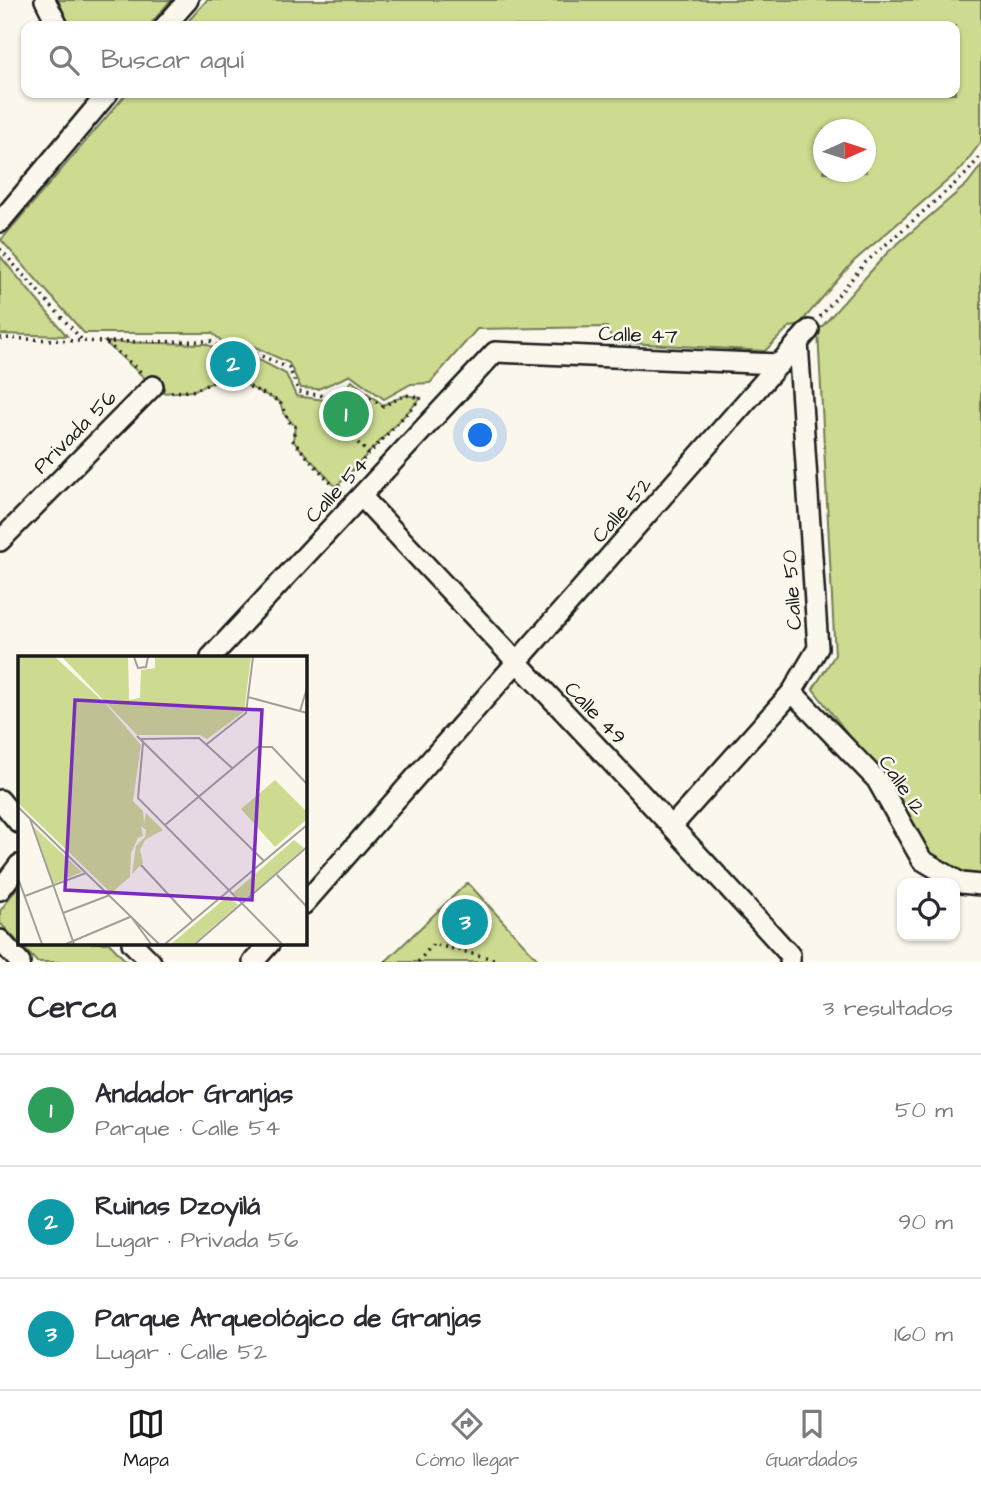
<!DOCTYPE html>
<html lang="es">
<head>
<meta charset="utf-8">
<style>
  :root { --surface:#fff; --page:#f7f7f7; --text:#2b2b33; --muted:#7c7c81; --line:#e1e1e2; --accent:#1c1c1c }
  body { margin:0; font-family:"Architects Daughter",sans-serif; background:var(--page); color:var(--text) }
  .controls { position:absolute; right:21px; bottom:21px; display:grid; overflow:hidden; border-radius:14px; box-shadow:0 2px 5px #0004 }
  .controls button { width:63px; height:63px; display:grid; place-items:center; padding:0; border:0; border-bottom:2px solid var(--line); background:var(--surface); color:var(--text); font:35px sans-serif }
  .compass { position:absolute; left:813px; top:119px; width:63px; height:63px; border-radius:50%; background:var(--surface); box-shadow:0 2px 5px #0004; rotate:87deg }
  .you { position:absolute; left:481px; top:436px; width:24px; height:24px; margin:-18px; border:5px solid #fff; border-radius:50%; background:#1a73e8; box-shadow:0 0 0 10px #1a73e833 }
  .badge { display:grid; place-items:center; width:46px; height:46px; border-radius:50%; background:var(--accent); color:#fff; font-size:23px; font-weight:700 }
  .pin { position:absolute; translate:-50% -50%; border:4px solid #fff; box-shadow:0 2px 7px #0006 }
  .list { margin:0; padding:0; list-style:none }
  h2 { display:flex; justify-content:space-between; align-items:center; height:91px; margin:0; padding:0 28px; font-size:30px }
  h2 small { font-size:23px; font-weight:400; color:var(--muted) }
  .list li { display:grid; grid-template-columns:46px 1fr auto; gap:21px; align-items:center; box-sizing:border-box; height:112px; padding:0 28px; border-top:2px solid var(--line) }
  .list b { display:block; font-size:26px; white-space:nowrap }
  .list p { margin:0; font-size:23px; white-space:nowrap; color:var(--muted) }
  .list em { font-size:23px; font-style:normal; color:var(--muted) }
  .icon { flex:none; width:38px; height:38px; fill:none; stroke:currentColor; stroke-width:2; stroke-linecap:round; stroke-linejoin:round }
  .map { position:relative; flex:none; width:981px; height:962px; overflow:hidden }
  .search { position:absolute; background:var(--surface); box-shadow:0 2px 5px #0004; left:21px; right:21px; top:21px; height:77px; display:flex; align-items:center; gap:18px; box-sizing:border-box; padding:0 24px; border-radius:14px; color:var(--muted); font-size:26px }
  .sheet { height:427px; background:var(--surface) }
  nav { display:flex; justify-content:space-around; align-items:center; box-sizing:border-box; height:98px; border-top:2px solid var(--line); background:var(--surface); font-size:19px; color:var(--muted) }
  nav a { display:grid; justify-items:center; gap:4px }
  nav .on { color:var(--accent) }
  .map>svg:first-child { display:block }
  .green { fill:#ccdb8f; stroke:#747c56; stroke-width:2; fill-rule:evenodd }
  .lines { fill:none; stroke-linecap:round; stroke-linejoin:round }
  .minor-casing { stroke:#1c1c1c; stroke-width:24 }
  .path { stroke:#1c1c1c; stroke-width:3.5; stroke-dasharray:2 5; stroke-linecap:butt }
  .minor { stroke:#fbf7ec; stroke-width:19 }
  .labels { text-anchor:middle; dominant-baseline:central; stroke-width:5; stroke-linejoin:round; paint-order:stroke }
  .street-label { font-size:21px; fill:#1c1c1c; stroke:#fbf7ec }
  .inset-road { fill:none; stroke:#a29f99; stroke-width:2 }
  .view { fill:#7b2cbf; fill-opacity:0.15; stroke:#7b2cbf; stroke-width:3.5 }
  .inset-edge { fill:none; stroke:#1c1c1c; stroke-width:3.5 }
</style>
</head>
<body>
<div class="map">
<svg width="981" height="962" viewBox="0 0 981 962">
  <rect width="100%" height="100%" fill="#fbf7ec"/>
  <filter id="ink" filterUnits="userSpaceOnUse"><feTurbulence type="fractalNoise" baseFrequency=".0143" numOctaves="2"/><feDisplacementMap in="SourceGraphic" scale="14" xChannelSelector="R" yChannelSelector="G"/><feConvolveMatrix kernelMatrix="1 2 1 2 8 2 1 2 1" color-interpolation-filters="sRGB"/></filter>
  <g filter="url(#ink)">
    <g class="green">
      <path d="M58 0H171L149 26H70Z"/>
      <path d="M207 0H981V142L961 169 854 261 798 326 789 327 765 351 613 342 607 327 477 329 430 383 411 384 384 399 351 375 318 389 301 388 289 363 249 344 229 347 212 333H84L1 240 127 93H955V26H184ZM824 130H866V172H824Z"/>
      <path d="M981 166V874L964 872 929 857 882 778 813 689 835 655 818 331 887 253 967 184Z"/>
      <path d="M0 256 67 336 0 334Z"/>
      <path d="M105 342 206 344 227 355 248 354 286 374 296 396 331 401 352 381 383 405 406 395 421 398 336 487 293 441 295 426 284 414 280 402 228 376 192 391 161 393Z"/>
      <path d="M468 883 540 962H385L467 883Z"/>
      <path d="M19 885V943H109L127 962H37L0 923V911Z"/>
    </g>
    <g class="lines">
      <g class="minor-casing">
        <g id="minor">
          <path d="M45 0 58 26"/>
          <path d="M165 26 188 0"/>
          <path d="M0 222 108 93"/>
          <path d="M362 497C504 650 650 800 790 955V962"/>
          <path d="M0 541 153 386"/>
          <path d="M211 657 495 352 780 364"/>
          <path d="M792 692 877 780 922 860 961 883 981 885"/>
          <path d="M0 800 19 823"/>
          <path d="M673 825 792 692 818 648 798 342"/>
          <path d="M0 890 19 865"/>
          <path d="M304 904 809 330"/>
          <path d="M0 940 20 962"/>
          <path d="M132 943 151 962"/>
          <path d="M253 962 270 943"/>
        </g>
      </g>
      <g class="path">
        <path d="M0 249 83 341"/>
        <path d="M820 317 865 263 967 173 981 155"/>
        <path d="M0 338 105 342 210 341 227 351 248 350 289 368 299 392 332 397 350 386 383 406 406 395 421 398"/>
        <path d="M107 343 141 372"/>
        <path d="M171 392 192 391 228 376 280 402 289 422 295 426 293 441 336 489 421 398"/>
        <path d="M348 433 369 454"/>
        <path d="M385 962H389"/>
        <path d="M418 962 433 944 506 962"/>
      </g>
      <use href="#minor" class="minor"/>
    </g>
  </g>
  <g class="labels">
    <g class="street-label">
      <text transform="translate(638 335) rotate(2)">Calle 47</text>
      <text transform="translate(75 432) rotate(-45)">Privada 56</text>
      <text transform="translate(337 490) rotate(-47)">Calle 54</text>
      <text transform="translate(622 510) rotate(-49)">Calle 52</text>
      <text transform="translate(792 590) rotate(-94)">Calle 50</text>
      <text transform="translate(595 713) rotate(46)">Calle 49</text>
      <text transform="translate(902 785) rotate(56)">Calle 12</text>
    </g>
  </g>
  <g transform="translate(18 656)">
    <rect width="289" height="289" fill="#fbf7ec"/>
    <path d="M0 1H37L89 49 123 89 115 145 125 155 126 167 128 157 145 174 127 184 122 194 125 207 114 218 118 190 127 181 128 174 123 170 125 180 120 182 113 197 112 221 93 237 0 147ZM44 1H110L111 44 122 42 123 14 137 12V1H233L226 56 189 83 182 79H119ZM257 124 289 156V163L257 191 223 153ZM16 171 64 216 35 228ZM276 184 286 192 225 245 215 237ZM210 240 220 249 175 288H153Z" fill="#ccdb8f"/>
    <path class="inset-road" d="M116 1 120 12 128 11 130 1M230 41 289 57M282 55 289 32M119 80 246 205M123 83 181 82 214 112M125 87 120 142 264 288M189 88 228 57 235 1M0 151 141 288M12 163 56 288M147 169 240 91H254L289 128M123 209 174 264M259 219 289 251M0 222 24 288M7 240 68 217M45 257 92 239M114 262 133 288M48 288 112 261M147 288 289 169M177 288 289 191"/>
    <path class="view" d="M57 44 244 54 234 244 47 234Z"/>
    <rect width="289" height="289" class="inset-edge"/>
  </g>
</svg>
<div class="controls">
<button><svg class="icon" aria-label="locate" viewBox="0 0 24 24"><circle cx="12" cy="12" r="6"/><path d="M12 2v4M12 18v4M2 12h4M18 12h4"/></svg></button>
</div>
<svg class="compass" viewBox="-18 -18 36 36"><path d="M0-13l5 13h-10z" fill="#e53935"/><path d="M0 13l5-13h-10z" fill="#7c7c81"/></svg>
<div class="you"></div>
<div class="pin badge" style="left:346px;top:414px;background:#2e9e5b">1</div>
<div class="pin badge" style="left:233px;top:364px;background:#0f9aa8">2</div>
<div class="pin badge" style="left:465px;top:922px;background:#0f9aa8">3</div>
<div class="search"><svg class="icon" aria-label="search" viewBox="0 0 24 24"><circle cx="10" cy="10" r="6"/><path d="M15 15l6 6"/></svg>Buscar aquí</div>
</div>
<section class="sheet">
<h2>Cerca<small>3 resultados</small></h2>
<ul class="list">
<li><span class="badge" style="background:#2e9e5b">1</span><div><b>Andador Granjas</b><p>Parque · Calle 54</p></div><em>50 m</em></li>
<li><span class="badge" style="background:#0f9aa8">2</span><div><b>Ruinas Dzoyilá</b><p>Lugar · Privada 56</p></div><em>90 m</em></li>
<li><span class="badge" style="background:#0f9aa8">3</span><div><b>Parque Arqueológico de Granjas</b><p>Lugar · Calle 52</p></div><em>160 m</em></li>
</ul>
</section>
<nav>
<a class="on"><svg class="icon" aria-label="map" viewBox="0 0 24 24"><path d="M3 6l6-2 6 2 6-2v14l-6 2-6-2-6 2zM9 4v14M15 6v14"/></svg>Mapa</a>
<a><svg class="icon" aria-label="directions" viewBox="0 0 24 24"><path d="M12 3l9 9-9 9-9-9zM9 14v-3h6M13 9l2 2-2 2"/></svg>Cómo llegar</a>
<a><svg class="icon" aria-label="saved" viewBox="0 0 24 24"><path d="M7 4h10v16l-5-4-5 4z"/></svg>Guardados</a>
</nav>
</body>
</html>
